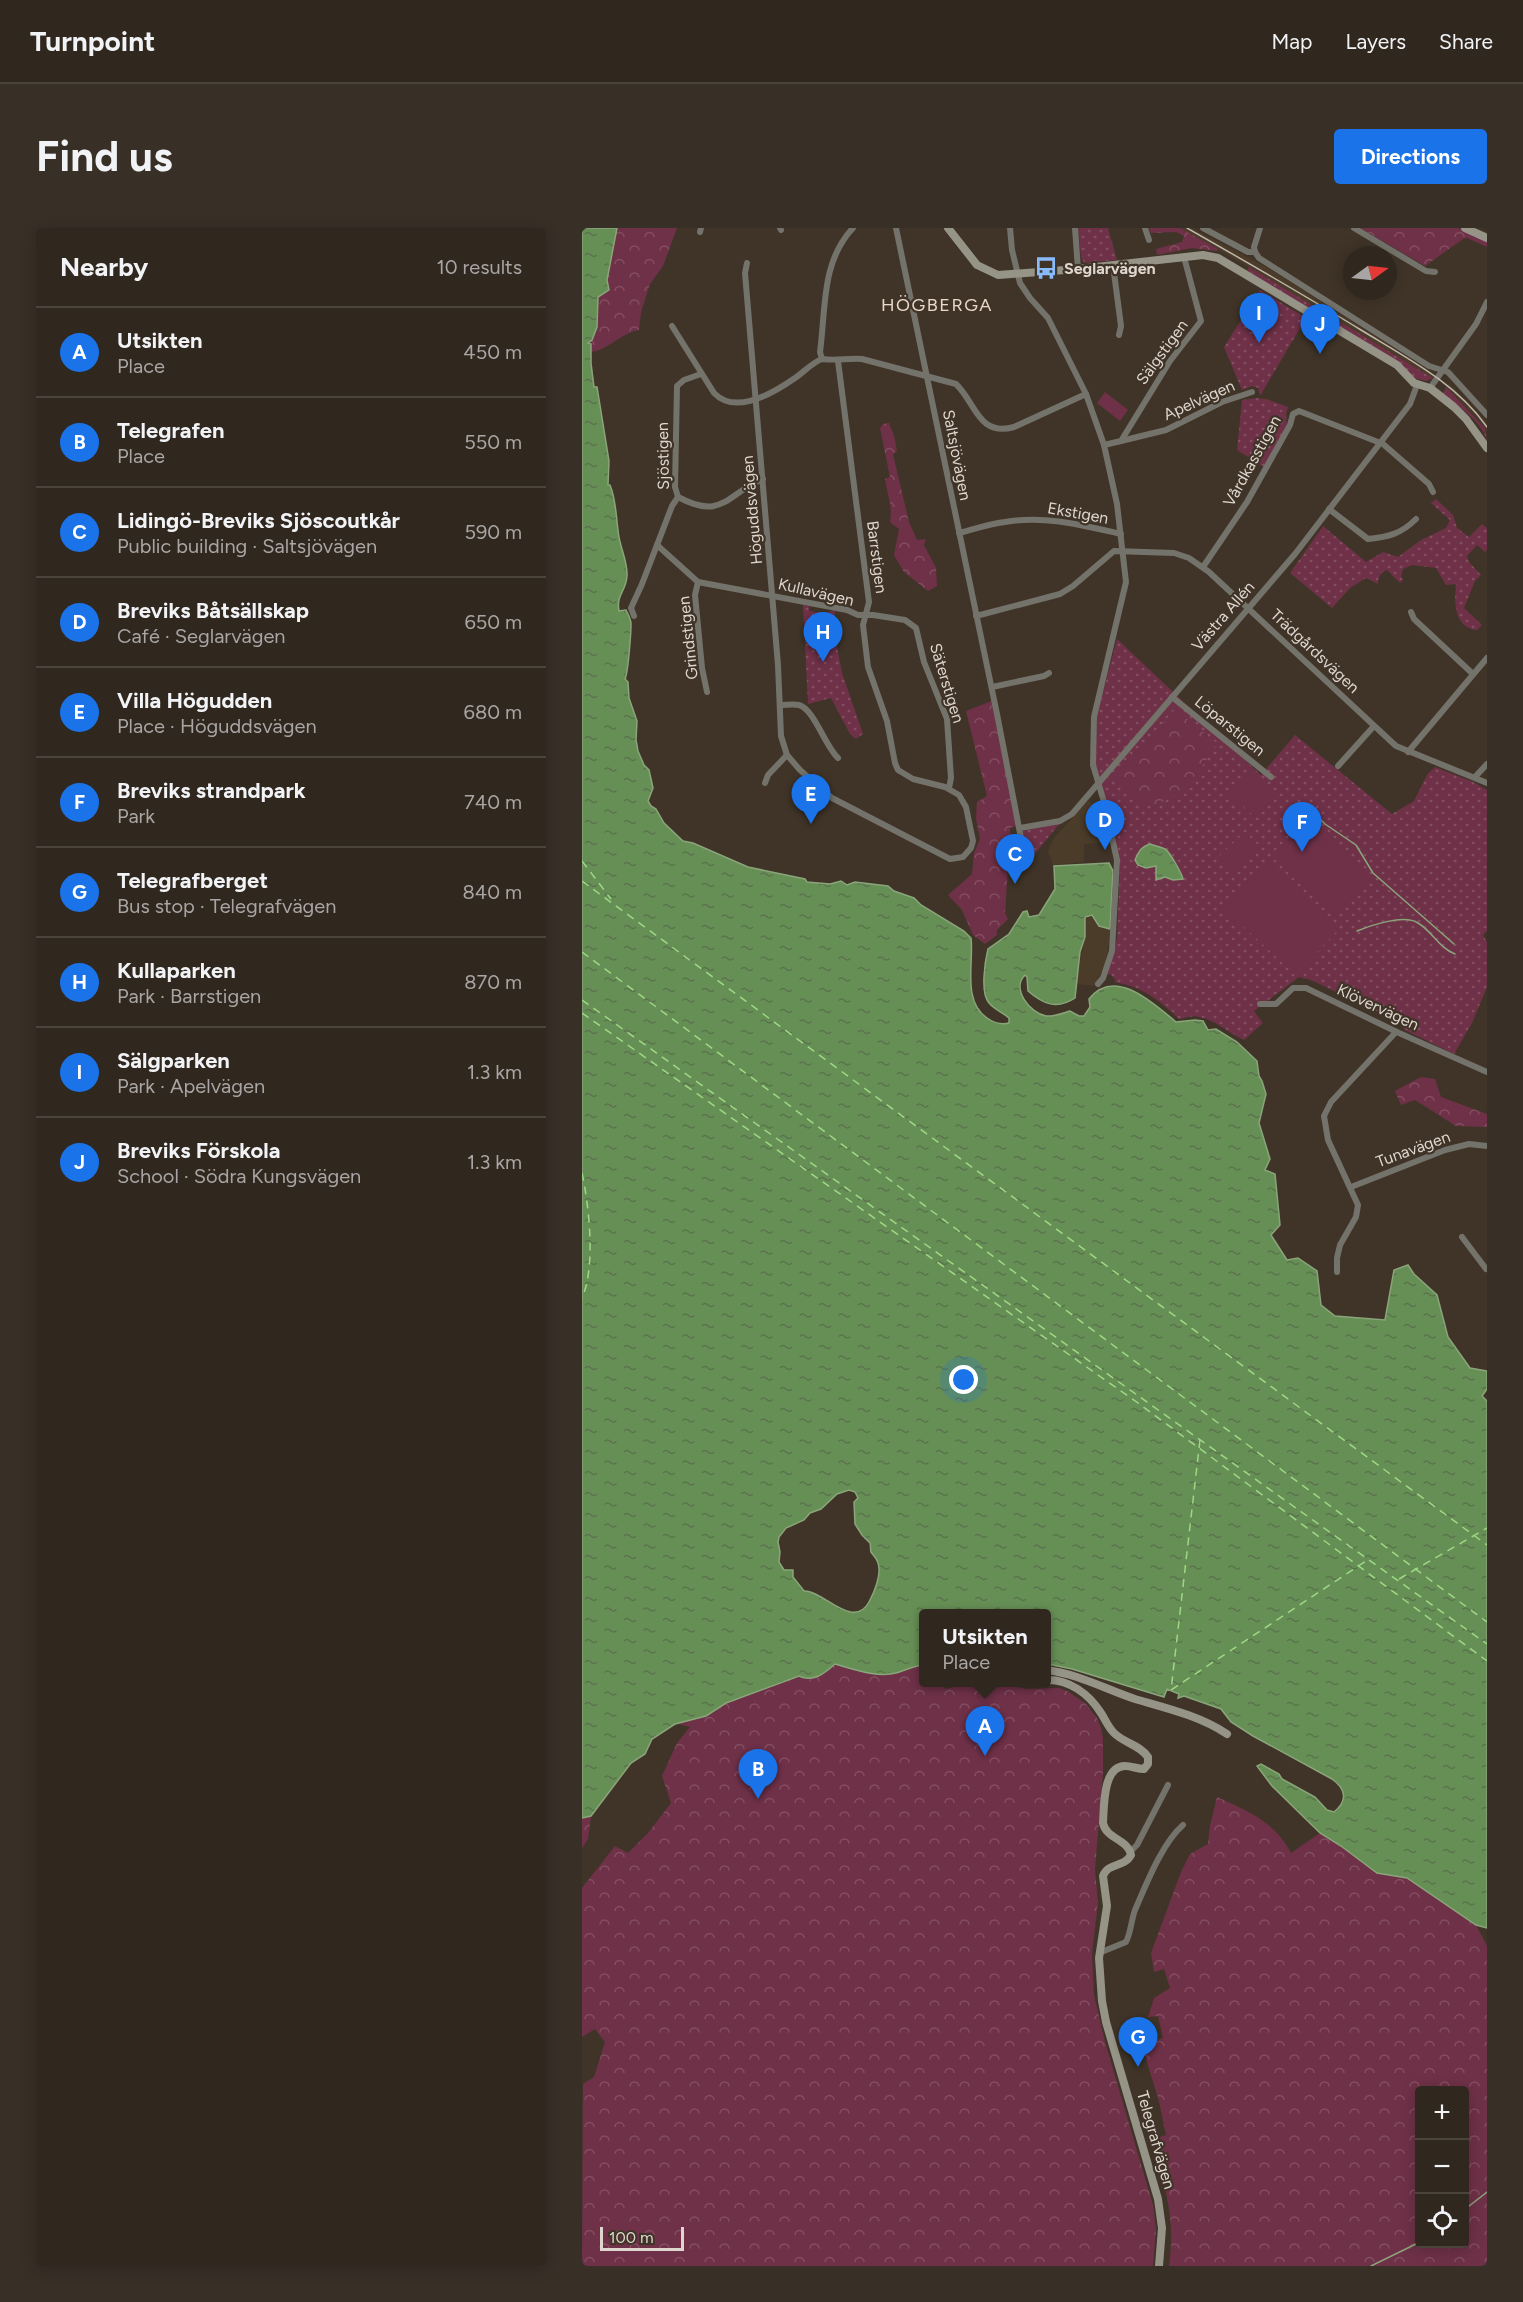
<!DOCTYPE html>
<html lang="en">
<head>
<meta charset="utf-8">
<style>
  :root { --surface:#30271e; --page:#382f27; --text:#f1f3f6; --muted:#a8a5a4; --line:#4b443c; --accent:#1a73e8 }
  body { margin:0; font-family:Figtree,sans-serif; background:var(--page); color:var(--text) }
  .controls { position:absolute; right:18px; bottom:18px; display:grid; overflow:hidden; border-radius:6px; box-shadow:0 3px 15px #0003 }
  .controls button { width:54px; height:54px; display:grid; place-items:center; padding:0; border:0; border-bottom:2px solid var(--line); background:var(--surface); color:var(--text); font:30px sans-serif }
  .compass { position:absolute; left:761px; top:18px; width:54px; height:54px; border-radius:50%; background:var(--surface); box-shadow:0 3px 15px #0003; rotate:75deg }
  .scale { position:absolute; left:18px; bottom:15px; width:84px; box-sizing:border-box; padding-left:6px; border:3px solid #dfd7cf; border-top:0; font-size:16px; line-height:21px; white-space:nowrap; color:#dfd7cf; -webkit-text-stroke:4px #403428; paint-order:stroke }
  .you { position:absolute; left:382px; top:1152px; width:21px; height:21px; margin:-15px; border:4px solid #fff; border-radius:50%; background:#1a73e8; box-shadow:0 0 0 9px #1a73e833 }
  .badge { display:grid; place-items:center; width:39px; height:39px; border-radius:50%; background:var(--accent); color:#fff; font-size:20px; font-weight:700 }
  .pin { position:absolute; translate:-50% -50px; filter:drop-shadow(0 2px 3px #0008) }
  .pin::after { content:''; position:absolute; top:32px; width:21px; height:18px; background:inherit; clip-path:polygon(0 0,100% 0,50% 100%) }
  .popup { position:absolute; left:337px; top:1381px; width:132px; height:78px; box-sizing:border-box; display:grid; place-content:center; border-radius:6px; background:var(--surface); filter:drop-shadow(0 2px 4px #0005); font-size:20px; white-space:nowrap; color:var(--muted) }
  .popup b { font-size:22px; color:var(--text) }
  .popup::after { content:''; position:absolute; left:50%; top:100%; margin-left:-12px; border:12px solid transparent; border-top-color:var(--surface) }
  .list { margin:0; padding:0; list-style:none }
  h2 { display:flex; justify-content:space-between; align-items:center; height:78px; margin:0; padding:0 24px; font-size:26px }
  h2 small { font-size:20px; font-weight:400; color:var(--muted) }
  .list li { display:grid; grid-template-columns:39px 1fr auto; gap:18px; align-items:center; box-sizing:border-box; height:90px; padding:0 24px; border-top:2px solid var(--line) }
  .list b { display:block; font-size:22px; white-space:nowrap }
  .list p { margin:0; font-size:20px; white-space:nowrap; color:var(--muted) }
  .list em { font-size:20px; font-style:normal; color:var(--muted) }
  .icon { flex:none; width:33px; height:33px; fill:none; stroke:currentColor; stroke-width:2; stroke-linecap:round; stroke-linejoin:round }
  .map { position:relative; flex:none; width:905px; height:2038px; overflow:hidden; border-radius:6px }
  header { display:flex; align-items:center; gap:36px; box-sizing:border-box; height:84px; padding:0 30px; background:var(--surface); border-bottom:2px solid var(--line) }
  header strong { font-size:28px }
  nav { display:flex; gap:33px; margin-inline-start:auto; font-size:21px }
  .intro { display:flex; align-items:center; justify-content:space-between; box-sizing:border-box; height:144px; padding:0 36px }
  h1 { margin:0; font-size:42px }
  .button { padding:15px 27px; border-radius:6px; background:var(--accent); color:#fff; font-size:21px; font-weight:700 }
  main { display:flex; gap:36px; padding:0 36px }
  aside { flex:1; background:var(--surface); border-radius:6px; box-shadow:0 3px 15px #0003 }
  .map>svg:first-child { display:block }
  .built { fill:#4b3b29 }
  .green { fill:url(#green-dots) }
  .forest { fill:url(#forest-crowns); fill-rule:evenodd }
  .pitch { fill:#6f3148 }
  .water { fill:url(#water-ripples); stroke:#8aa57a; stroke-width:1.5; fill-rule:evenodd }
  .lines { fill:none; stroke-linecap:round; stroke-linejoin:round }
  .stream { stroke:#8aa57a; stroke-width:1.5 }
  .ferry { stroke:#9ed885; stroke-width:1.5; stroke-dasharray:8 6; stroke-linecap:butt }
  .street { stroke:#74736b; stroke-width:6 }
  .secondary { stroke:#959487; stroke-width:8 }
  .tram { stroke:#bfb6ad; stroke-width:1.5 }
  .labels { text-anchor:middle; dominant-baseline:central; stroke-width:4.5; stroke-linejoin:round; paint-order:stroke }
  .poi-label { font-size:16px; font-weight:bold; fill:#dfd7cf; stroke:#403428; text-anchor:start }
  .street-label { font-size:16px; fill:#dfd7cf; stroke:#403428 }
  .neighbourhood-label { font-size:18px; letter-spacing:1.5px; fill:#e9d9ca; stroke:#403428 }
</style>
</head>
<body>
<header>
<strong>Turnpoint</strong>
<nav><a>Map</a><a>Layers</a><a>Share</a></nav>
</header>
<div class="intro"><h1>Find us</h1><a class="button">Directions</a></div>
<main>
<aside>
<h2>Nearby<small>10 results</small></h2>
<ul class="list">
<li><span class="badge">A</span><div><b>Utsikten</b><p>Place</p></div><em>450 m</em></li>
<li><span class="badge">B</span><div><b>Telegrafen</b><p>Place</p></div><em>550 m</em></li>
<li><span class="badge">C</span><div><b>Lidingö-Breviks Sjöscoutkår</b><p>Public building · Saltsjövägen</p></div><em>590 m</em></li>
<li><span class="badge">D</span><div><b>Breviks Båtsällskap</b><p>Café · Seglarvägen</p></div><em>650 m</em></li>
<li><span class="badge">E</span><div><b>Villa Högudden</b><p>Place · Höguddsvägen</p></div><em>680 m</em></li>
<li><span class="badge">F</span><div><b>Breviks strandpark</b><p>Park</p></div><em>740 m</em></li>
<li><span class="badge">G</span><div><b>Telegrafberget</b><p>Bus stop · Telegrafvägen</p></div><em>840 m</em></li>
<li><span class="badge">H</span><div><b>Kullaparken</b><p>Park · Barrstigen</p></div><em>870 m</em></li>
<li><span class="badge">I</span><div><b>Sälgparken</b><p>Park · Apelvägen</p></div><em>1.3 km</em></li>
<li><span class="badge">J</span><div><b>Breviks Förskola</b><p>School · Södra Kungsvägen</p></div><em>1.3 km</em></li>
</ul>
</aside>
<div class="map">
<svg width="905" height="2038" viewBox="0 0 905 2038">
  <defs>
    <pattern id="green-dots" width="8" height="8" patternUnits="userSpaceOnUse" patternTransform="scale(1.5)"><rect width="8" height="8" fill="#6f3148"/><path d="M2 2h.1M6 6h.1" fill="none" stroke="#834e61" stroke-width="1.8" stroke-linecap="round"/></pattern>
    <pattern id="forest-crowns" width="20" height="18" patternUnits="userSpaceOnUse" patternTransform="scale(1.5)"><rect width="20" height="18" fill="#6f3148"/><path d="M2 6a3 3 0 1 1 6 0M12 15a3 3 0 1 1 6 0" fill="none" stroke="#834e61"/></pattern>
    <pattern id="water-ripples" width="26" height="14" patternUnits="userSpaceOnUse" patternTransform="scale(1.5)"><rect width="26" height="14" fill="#668f55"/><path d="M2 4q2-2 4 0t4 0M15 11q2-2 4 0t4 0" fill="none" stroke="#5a734d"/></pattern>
  </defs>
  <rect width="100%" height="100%" fill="#403428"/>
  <g class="built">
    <path d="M598 0H610L684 39 853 146 851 150 670 41Z"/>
    <path d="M866 155 900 189 905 196V204L896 191 864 159Z"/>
    <path d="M506 573 514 578 520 575 528 614 502 616V634L471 637 466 623 472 610Z"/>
    <path d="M510 686 520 700 530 701 523 736 512 758 494 756 503 709 502 691Z"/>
  </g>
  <g class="green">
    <path d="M496 0H526L535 32 502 35 499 29Z"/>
    <path d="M667 39 851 150 844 153 832 150 665 42Z"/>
    <path d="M678 62 724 90 678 168 676 160 670 158 660 162 642 119Z"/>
    <path d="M864 159 903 200 905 212C898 191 877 180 861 166Z"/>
    <path d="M675 170 684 171 706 179 704 186 705 199 682 239 655 222 660 172Z"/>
    <path d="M854 271 871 287 875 300 887 309 900 296 905 300V322L903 324 895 317 885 328 887 334 899 347 893 353 882 380 900 397 895 402C872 400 872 374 874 356L864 357 854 340 830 337 821 341 819 348 821 352 818 355 805 342C799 344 796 349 796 356L784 350 768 360 750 380 708 345 741 298 784 334 801 324 816 329 839 312 864 300 868 292 849 275Z"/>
    <path d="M221 377 227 378V383L246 386 247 383H253V387L249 388 260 445 281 506 274 511 268 506 249 470 226 476Z"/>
    <path d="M535 411 679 547 713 507 810 586 832 573 845 547 853 539 891 554 905 562V703L901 707 905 714V759L890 795 872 826 823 802 815 793 729 752 717 749 672 783 681 795 662 812C648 806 632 791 617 789 611 787 603 790 597 791 576 771 561 759 532 754L534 752 528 746 525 747 535 711 538 638 533 610 513 539 514 510 515 487Z"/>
    <path d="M478 595 451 628 447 631 445 630 440 605 441 603Z"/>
  </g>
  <g class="forest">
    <path d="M35 0H95L81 38 68 56 59 84 57 102C39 105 26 122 9 124V116L6 114 8 113 16 69 27 62 25 52Z"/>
    <path d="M567 0H598L636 21 635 23 610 20 575 27 574 21 600 14 602 8 594 4 569 5Z"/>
    <path d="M778 0H876L905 13V19L885 10 881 11 843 38Z"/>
    <path d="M307 195 312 208 315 223 311 226 313 235 327 294 335 312 344 311 342 317 354 340 355 358 346 363 322 344 312 327 317 301 308 294C311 278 305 266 303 251L308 249 298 200 301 196Z"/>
    <path d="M410 473 434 598 428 600V609L432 626 426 639 423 685 426 691 415 702V707L403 716 391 707 380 682 366 667 390 646 392 625 398 611 394 591 395 574 405 568 384 483Z"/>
    <path d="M593 481 636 516C618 541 598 576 563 578L533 551Z"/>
    <path d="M839 849 853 851 859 869 905 886V899L874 898 833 872 819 877 813 863Z"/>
    <path d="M253 1436C271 1441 295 1450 314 1445 324 1442 331 1438 341 1437L342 1454 359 1455 363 1461 392 1455H431L435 1459 444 1461 477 1460 487 1464 504 1476 515 1490 519 1500 521 1510V1545L513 1641 516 1675 510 1725 512 1767 523 1814 571 1977 574 2001 571 2038H0L1 1856 12 1849 23 1814 13 1801 0 1809V1660L33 1618 46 1625 66 1605 89 1575 80 1548 95 1515 108 1499 93 1495 124 1488 144 1475 217 1448 223 1451Z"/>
    <path d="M635 1569C666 1583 693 1594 709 1625L738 1605 759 1618 795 1645 825 1650 894 1697 905 1718V2038H587C594 1989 583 1958 569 1912L584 1907 577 1873 559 1815 581 1810 576 1788 566 1789 572 1770 588 1760 582 1741 572 1744 569 1725 599 1644 608 1626 626 1616 628 1598ZM838 1862H882V2016H838Z"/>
    <path d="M9 1588 6 1611 0 1620V1590Z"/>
  </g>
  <g class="pitch">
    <path d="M523 164 546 182 538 193 515 175Z"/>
    <path d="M244 389 249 420 234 422 229 392Z"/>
    <path d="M668 544 679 555 659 577 648 567Z"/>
    <path d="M682 556 693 566 673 589 662 579Z"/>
    <path d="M725 592 786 651 751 688 690 629Z"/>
    <path d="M663 604 679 620 650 648 634 631Z"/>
    <path d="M685 635 756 702 713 747 642 680Z"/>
  </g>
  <g class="water">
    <path d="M0 0H35L25 52 27 62 16 69 15 99 10 112 6 115 9 116V135L12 159H15L27 233 26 257H28C34 272 34 287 36 302 37 318 46 333 45 348 44 364 34 366 37 383L44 382C46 386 49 391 49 396 49 405 46 446 43 451L46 454 47 470 55 493 54 512 56 523 62 537 67 542 71 560 66 573 69 578 74 581 82 595 101 613 111 615 166 639 223 651 225 654 248 656 259 653 265 657 273 654 306 658 312 663 332 670 339 677 382 703 389 710C392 735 380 773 405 790 412 795 418 797 427 795V790C421 785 412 781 407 775 398 765 403 733 406 721L427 706 441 684 445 683 447 689 457 687 473 661 472 638 527 635 531 643 528 701 517 698 510 687 503 689V709L498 724 493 770C475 782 461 776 446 763L445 749 443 747C429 761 448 785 464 788 471 789 481 785 488 783L497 788H502L508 779 507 771C533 738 572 776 594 794L613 792 621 793 626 802 634 801 655 814 675 833 677 848 680 853 684 866 677 895 688 931 683 942 693 946 698 997 689 1007 705 1032 716 1030 735 1043 739 1077 753 1088 803 1092 812 1042 826 1037 832 1046 855 1067 866 1109 888 1140 905 1143V1161L900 1168 905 1173V1700L894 1697 825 1650 795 1645 759 1618 738 1605 690 1558 675 1538 679 1536 697 1546 700 1551 733 1569 745 1582 752 1584C766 1573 764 1561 750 1551L671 1508 649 1494 639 1481 602 1468 596 1470 597 1466 585 1461 582 1469 490 1441 465 1436 464 1386H342L341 1437C331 1438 324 1442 314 1445 295 1450 271 1441 253 1436 243 1445 231 1455 217 1448L144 1475 124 1488 93 1496 70 1511 63 1526 49 1535 9 1588 0 1590ZM267 1262 273 1264 276 1270 272 1274 273 1296 280 1307 288 1315C289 1318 288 1321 289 1324 291 1327 295 1331 296 1335 300 1346 292 1365 287 1374 271 1403 241 1362 222 1363L211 1349V1342H202L197 1334 198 1324 196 1314 197 1309 204 1300 222 1292 228 1285 239 1281 255 1266Z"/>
    <path d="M568 616C573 618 579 619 583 621 588 624 600 646 601 651L591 652 583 649 574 652V638L564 640 556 637 553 632C557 623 559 619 568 616Z"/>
  </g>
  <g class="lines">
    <g class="stream">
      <path d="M728 581 743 596 774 617 791 645 872 716"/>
      <path d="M775 703C790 697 822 686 836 695 850 703 857 720 873 726"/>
      <path d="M882 1982 905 1964"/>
      <path d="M789 2038 838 2014"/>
    </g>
    <g class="ferry">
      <path d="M0 633 29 671"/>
      <path d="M0 653 905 1317"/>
      <path d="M0 724 905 1394"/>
      <path d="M0 772 905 1416"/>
      <path d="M0 785 556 1175 905 1433"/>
      <path d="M0 945C7 978 14 1038 0 1070"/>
      <path d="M618 1212 589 1462 787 1331"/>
      <path d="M817 1351 905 1300"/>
    </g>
    <g class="street">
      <path d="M198 0 199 2"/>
      <path d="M314 0 415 486 444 636"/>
      <path d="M428 0 430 22 438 55 448 70 466 90 504 166 522 217 535 276 544 354 512 489 511 537 522 574 535 632 530 723 521 750 516 756"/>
      <path d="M493 0 496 41"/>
      <path d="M563 0 567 12"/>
      <path d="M621 0 666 24H673"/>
      <path d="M772 0 844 43 853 44"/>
      <path d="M118 4 119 0"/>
      <path d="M673 24 677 30 847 138 866 144 905 187"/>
      <path d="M673 24 672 19 678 0"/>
      <path d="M165 35 163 45 196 437 199 508 205 527 218 542 250 570 368 631 381 629 389 620 391 613 384 579 377 567 363 559 331 551 316 542 313 535 305 493 286 439 281 397 287 374 256 133"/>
      <path d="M531 37 539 98 537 107"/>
      <path d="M90 98 132 165C154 188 193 164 213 150 222 144 231 134 240 131 254 133 266 130 280 131L374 156C394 175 396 209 432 199L504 166"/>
      <path d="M240 131 238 124C244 80 239 34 271 0"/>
      <path d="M848 160 894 96 905 74"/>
      <path d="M539 213 584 202 640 174 670 164"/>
      <path d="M522 217 539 213 588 133 619 93 602 29"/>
      <path d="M96 269C141 293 144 266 181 251"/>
      <path d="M747 281 786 311C806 309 819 306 834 291"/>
      <path d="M377 305C392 301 407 296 423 294 463 287 500 297 539 306"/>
      <path d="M75 317 116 354 265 382 276 387H291L323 392 334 400 342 434 365 491 369 550 367 560"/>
      <path d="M621 339 665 274 708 197 711 186 717 183 801 216 847 256 851 264"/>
      <path d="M116 354 113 367 120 440 125 464"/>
      <path d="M829 384 832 391 891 446"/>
      <path d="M52 388 49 380 60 356 90 278 96 269 93 259 95 158 102 152 119 146"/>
      <path d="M394 388 478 366 491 358 532 323 592 325 607 330 627 344 814 518 905 555"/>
      <path d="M410 459 462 448 467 445"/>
      <path d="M590 469 689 549"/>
      <path d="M198 477C204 477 212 476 217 477 232 481 243 518 256 530"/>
      <path d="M826 524 905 430"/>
      <path d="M756 538 792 498"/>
      <path d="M893 549 905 536"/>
      <path d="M183 555 186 547 205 527"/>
      <path d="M438 600 478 593 490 586 713 326 828 176 835 157"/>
      <path d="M678 776H694L711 760H724L817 805 905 844"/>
      <path d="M769 959 863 922 887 916 905 918"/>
      <path d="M880 1009 904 1041"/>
      <path d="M755 1044V1030L758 1017 774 989 776 977 746 912 742 888 749 874 814 804"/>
      <path d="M548 1624 555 1617 586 1557"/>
      <path d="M517 1725 544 1714C549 1704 549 1693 553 1682 564 1657 580 1615 601 1597"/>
    </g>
    <g class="secondary">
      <path d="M366 0 395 37 416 47 496 41 621 27 636 30 815 137 832 155 848 160 872 179 884 191 905 220"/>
      <path d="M883 0 905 10"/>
      <path d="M464 1442C497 1446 523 1461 553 1471 584 1480 618 1488 645 1506"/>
      <path d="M464 1452C487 1451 507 1466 519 1485 523 1491 526 1499 532 1505 542 1515 558 1517 566 1529V1536L562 1541C555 1541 550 1538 543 1538 521 1538 522 1578 521 1595 524 1611 546 1611 549 1627 542 1640 526 1634 521 1648L525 1678 517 1730 520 1773 524 1794 576 1971 580 2000 577 2038"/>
    </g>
    <path class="tram" d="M605 0C663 33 722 67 779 102 825 130 874 155 905 199"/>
  </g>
  <defs>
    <g id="bus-bare" transform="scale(1.8)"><path d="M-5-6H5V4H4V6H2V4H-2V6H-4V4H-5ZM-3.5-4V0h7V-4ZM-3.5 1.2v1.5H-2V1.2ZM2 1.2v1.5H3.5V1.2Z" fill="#88bafc" stroke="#403428" stroke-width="2.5" paint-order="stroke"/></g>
  </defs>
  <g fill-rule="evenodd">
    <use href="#bus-bare" x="464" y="40"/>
  </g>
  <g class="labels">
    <g class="poi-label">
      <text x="482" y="40">Seglarvägen</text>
    </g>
    <g class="street-label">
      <text transform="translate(580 124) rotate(-54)">Sälgstigen</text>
      <text transform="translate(617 172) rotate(-24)">Apelvägen</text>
      <text transform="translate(375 227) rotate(79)">Saltsjövägen</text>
      <text transform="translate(81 228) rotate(-91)">Sjöstigen</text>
      <text transform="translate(670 233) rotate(-61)">Vårdkasstigen</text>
      <text transform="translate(170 282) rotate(-95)">Höguddsvägen</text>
      <text transform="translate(496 285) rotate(10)">Ekstigen</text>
      <text transform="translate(295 329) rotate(83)">Barrstigen</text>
      <text transform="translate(234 364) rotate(13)">Kullavägen</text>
      <text transform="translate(641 388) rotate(-49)">Västra Allén</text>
      <text transform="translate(106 410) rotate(-96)">Grindstigen</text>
      <text transform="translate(733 423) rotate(43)">Trädgårdsvägen</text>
      <text transform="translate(365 455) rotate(73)">Säterstigen</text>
      <text transform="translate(648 498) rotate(39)">Löparstigen</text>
      <text transform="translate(796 779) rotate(25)">Klövervägen</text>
      <text transform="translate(831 921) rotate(-20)">Tunavägen</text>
      <text transform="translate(574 1912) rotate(74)">Telegrafvägen</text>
    </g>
    <g class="neighbourhood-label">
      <text x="355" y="77">HÖGBERGA</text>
    </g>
  </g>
</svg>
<div class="controls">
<button>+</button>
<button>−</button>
<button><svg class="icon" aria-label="locate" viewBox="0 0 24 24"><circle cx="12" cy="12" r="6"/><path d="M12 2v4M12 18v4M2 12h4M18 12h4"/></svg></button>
</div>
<svg class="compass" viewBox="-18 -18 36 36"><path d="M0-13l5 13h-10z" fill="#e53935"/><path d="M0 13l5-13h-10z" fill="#a8a5a4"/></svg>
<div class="scale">100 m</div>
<div class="you"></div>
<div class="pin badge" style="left:403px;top:1528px">A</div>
<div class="popup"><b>Utsikten</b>Place</div>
<div class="pin badge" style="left:176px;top:1571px">B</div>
<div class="pin badge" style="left:433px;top:656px">C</div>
<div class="pin badge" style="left:523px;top:622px">D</div>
<div class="pin badge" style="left:229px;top:596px">E</div>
<div class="pin badge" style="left:720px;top:624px">F</div>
<div class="pin badge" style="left:556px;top:1839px">G</div>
<div class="pin badge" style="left:241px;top:434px">H</div>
<div class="pin badge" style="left:677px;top:115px">I</div>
<div class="pin badge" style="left:738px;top:126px">J</div>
</div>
</main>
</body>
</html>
